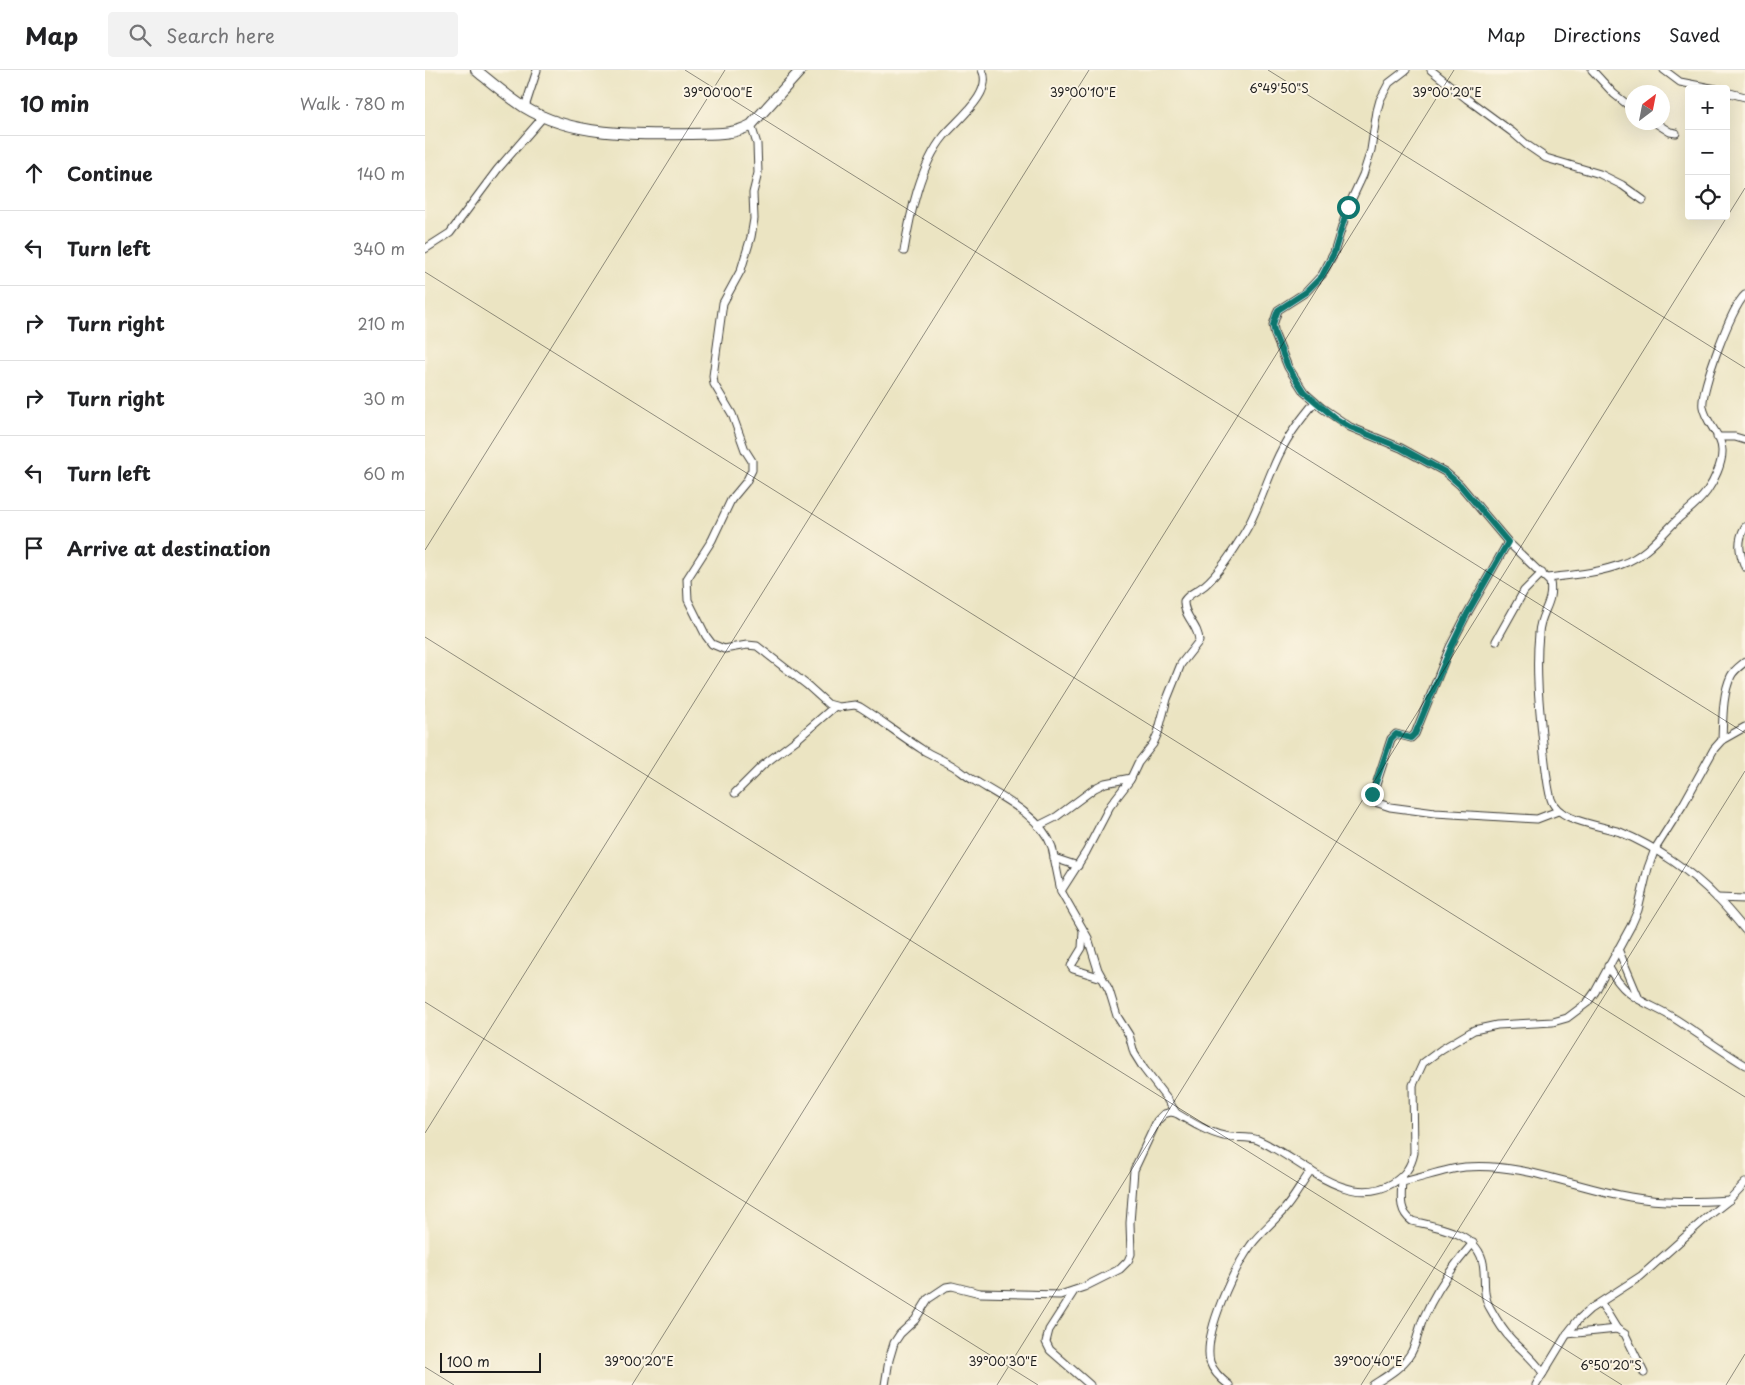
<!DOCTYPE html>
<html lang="en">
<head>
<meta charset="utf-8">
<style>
  :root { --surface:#fff; --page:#f2f2f2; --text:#202124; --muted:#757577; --line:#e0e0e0 }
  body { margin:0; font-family:"Playpen Sans",sans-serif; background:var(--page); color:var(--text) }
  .controls { position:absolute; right:15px; top:15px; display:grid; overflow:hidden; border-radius:5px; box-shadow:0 5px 20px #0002 }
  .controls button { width:45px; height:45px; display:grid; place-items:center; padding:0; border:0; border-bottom:1px solid var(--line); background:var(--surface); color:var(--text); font:25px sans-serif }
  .compass { position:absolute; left:1200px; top:15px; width:45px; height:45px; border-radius:50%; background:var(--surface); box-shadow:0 5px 20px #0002; rotate:32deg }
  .scale { position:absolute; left:15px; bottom:12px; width:101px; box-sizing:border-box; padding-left:5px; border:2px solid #1c1c1c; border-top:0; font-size:14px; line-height:18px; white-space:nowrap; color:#1c1c1c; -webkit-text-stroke:4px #fcf5e5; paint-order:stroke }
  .stop { position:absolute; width:15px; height:15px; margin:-11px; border:4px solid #0f766e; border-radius:50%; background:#fff }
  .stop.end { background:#0f766e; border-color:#fff; box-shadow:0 1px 5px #0008 }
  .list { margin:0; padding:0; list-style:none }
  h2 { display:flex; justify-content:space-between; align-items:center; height:65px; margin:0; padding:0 20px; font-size:21px }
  h2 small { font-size:16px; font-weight:400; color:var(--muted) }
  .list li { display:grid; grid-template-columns:32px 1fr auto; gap:15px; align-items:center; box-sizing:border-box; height:75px; padding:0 20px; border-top:1px solid var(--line) }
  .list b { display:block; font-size:19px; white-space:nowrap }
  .list em { font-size:16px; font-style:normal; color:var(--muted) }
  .icon { flex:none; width:28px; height:28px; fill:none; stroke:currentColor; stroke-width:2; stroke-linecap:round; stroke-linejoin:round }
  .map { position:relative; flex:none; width:1320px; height:1315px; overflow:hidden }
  header { display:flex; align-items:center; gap:30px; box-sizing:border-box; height:70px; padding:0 25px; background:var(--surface); border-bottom:1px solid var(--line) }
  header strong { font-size:24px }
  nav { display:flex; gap:28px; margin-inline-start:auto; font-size:18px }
  .search { width:350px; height:45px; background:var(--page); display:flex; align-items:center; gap:12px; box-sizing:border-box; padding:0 18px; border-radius:5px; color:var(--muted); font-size:19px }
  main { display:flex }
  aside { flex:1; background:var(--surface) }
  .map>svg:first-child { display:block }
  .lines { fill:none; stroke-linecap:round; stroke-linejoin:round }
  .street-casing { stroke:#3b3a35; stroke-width:9 }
  .secondary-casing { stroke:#3b3a35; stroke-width:12 }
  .street { stroke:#fff; stroke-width:7 }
  .secondary { stroke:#fff; stroke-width:10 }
  .route { stroke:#0f766e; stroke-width:6 }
  .ticks { fill:none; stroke:#1c1c1c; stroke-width:1; stroke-opacity:0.45 }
  .ticks-label { font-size:12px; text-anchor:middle; fill:#1c1c1c; stroke:#fcf5e5; stroke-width:4; stroke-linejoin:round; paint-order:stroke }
</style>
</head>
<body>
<header>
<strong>Map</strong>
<div class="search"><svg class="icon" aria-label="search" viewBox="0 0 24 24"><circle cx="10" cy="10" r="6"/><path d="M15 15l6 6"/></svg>Search here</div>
<nav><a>Map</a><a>Directions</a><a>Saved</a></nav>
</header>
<main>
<aside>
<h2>10 min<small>Walk · 780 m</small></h2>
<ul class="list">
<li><svg class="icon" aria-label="ahead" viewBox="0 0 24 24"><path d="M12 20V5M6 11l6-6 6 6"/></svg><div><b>Continue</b></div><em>140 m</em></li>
<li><svg class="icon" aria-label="left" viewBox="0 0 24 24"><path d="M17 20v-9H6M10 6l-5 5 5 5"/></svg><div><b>Turn left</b></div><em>340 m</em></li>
<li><svg class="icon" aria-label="right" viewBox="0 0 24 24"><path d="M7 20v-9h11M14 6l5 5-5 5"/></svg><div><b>Turn right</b></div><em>210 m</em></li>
<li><svg class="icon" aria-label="right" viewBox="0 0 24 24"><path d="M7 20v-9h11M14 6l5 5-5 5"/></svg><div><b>Turn right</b></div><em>30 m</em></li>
<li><svg class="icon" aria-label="left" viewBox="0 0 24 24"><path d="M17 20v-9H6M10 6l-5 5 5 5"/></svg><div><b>Turn left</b></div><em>60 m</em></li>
<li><svg class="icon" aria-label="arrive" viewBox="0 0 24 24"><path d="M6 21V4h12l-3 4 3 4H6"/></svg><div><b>Arrive at destination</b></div></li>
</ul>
</aside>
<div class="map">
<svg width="1320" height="1315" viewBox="0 0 1320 1315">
  <rect width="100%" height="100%" fill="#fcf5e5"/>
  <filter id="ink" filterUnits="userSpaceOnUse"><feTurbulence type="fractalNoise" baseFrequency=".02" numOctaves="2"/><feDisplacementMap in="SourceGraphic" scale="10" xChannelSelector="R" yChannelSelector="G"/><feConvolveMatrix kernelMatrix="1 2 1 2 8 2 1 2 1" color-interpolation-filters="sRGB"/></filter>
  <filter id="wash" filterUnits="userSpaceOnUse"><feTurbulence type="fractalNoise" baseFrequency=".0096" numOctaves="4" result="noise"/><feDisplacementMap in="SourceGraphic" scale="20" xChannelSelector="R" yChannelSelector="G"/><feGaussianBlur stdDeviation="1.12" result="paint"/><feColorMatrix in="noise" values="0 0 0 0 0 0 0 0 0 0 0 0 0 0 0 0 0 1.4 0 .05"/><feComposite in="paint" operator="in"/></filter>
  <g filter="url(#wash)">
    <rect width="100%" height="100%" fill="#ebe4c2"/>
  </g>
  <g filter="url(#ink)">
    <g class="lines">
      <g class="street-casing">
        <g id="street">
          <path d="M981 0 964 13 955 30 952 41 946 80 938 105 923 137 909 183 897 205 881 222 853 240 848 255 850 265 863 297 879 322 897 338 925 357 976 378 1020 402 1035 415 1083 472 1125 512C1129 534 1115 542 1114 563 1110 603 1115 643 1119 684 1121 699 1122 715 1126 729 1133 752 1176 755 1195 762 1231 777 1266 801 1292 828 1302 838 1311 849 1320 860"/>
          <path d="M1006 0 1042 29 1087 62 1102 75 1121 88 1175 104 1197 115 1218 130"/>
          <path d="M1167 0 1189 24 1208 39"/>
          <path d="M1239 0 1255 12 1291 19"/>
          <path d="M1301 22 1320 27"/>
          <path d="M100 37 112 0"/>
          <path d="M1229 52 1245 62 1251 63"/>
          <path d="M326 55 332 74 333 103 328 123 329 149 326 167 316 200 298 233 288 306 289 314 307 344 320 380 327 391V400L321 412 306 430 287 470 262 509 263 530 281 566 287 574 299 579 322 575 332 576 382 615 403 634 414 637 430 635 435 637C456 650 476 666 498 680 508 686 518 690 528 696 535 700 542 707 550 711 576 727 616 746 627 777L636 821 663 868 673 900 684 920 692 946 704 965 709 983 719 999 742 1029 751 1043"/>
          <path d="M0 179 25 163 72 100 119 46"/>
          <path d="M479 181C485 145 495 95 519 66 532 50 569 23 557 0"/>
          <path d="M1292 367H1310L1320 370"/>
          <path d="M1320 457C1312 471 1314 482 1320 497"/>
          <path d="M1083 472 1042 544 1025 577 990 664 986 668 971 664 966 669 947 727 950 732 965 737 1010 743 1112 749 1133 741"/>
          <path d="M1122 508C1147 505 1174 503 1197 494 1221 486 1237 464 1255 447 1265 439 1275 431 1282 421 1289 411 1297 394 1297 382 1298 366 1281 354 1278 337 1275 321 1307 236 1320 225"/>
          <path d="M1071 571 1099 521 1117 503"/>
          <path d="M1297 670C1298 650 1297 625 1306 606 1309 600 1315 596 1320 592"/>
          <path d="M310 723 338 695 371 670 409 637"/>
          <path d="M613 756 631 747 670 718 680 713 706 708"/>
          <path d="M629 788 653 796"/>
          <path d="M636 821 661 782 685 736 705 710 713 693 728 674 733 663 742 629 756 594 774 571C774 556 758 546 759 531 764 523 773 521 780 515 795 502 811 477 821 460 836 434 843 405 857 379 865 362 878 347 890 332"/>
          <path d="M1292 828 1320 829"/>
          <path d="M658 861 657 878 646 896 648 899 677 908"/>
          <path d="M1193 879 1214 929"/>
          <path d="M1183 896C1203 933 1221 930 1252 950 1275 965 1297 981 1320 995"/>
          <path d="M977 1108C977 1124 972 1140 987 1151 1016 1158 1058 1163 1059 1201 1060 1213 1058 1227 1065 1238 1071 1249 1078 1261 1087 1270 1098 1281 1109 1290 1118 1303"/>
          <path d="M977 1112C997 1108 1020 1099 1040 1097 1097 1092 1151 1118 1205 1127 1238 1133 1271 1132 1304 1130"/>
          <path d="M649 1221 624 1260 621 1272 625 1280 665 1315"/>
          <path d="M1176 1233 1192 1259"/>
          <path d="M1142 1264 1192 1259 1200 1264 1219 1303"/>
          <path d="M460 1315 464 1290 469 1273 475 1264 490 1250 503 1229 521 1217 527 1216 555 1223 635 1225 659 1217 695 1199 703 1191 706 1184 705 1153 709 1100 732 1051 739 1044 746 1042 751 1043C766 1052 782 1062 799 1066 810 1069 823 1066 833 1070 874 1087 921 1141 968 1113 980 1105 986 1097 989 1083L988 1015 998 993 1017 979 1049 960 1072 955 1128 952 1142 948 1162 933 1170 922 1206 856 1213 840 1223 798 1230 779 1259 733 1289 679 1297 670 1320 657"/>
          <path d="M804 1315C796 1309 788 1301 785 1292 778 1263 809 1199 826 1175 835 1163 847 1153 857 1142 869 1129 876 1114 886 1101"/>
          <path d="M948 1315C960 1307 976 1298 984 1286 992 1276 993 1259 999 1247 1011 1220 1028 1196 1048 1173"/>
          <path d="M1111 1315 1142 1264 1153 1250 1165 1239 1216 1206 1281 1148 1304 1130 1320 1113"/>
        </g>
      </g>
      <g class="secondary-casing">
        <path id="secondary" d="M51 0C67 13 82 26 99 37 146 66 210 65 263 64 285 63 306 66 326 55L376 0"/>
      </g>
      <use href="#street" class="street"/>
      <use href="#secondary" class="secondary"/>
    </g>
  </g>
  <g class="lines" filter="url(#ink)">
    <path class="route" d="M923 137 909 183 897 206 881 222 853 240 850 248 848 255 850 265 863 297 879 322 910 348 925 357 976 378 1020 402 1035 415 1083 472 1042 544 1026 577 990 664 986 668 971 664 966 669 947 724"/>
  </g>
  <path class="ticks" d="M260 0 1320 663M843 0 1320 298M0 202 1320 1027M0 480 300 0M0 567 1197 1315M0 932 613 1315M0 1063 664 0M0 1297 29 1315M207 1315 1029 0M572 1315 1320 118M936 1315 1320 701M1301 1315 1320 1284"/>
  <g class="ticks-label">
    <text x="854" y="23">6°49'50"S</text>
    <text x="293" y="27">39°00'00"E</text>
    <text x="658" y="27">39°00'10"E</text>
    <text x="1022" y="27">39°00'20"E</text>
    <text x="214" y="1296">39°00'20"E</text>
    <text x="578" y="1296">39°00'30"E</text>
    <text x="943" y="1296">39°00'40"E</text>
    <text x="1186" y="1300">6°50'20"S</text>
  </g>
</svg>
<div class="controls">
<button>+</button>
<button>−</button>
<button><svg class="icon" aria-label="locate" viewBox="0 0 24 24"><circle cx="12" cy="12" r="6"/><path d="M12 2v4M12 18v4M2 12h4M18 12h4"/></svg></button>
</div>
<svg class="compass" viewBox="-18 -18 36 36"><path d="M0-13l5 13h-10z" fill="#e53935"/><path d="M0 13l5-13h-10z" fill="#757577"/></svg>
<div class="scale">100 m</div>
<div class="stop" style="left:923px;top:137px"></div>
<div class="stop end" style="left:947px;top:724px"></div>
</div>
</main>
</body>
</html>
